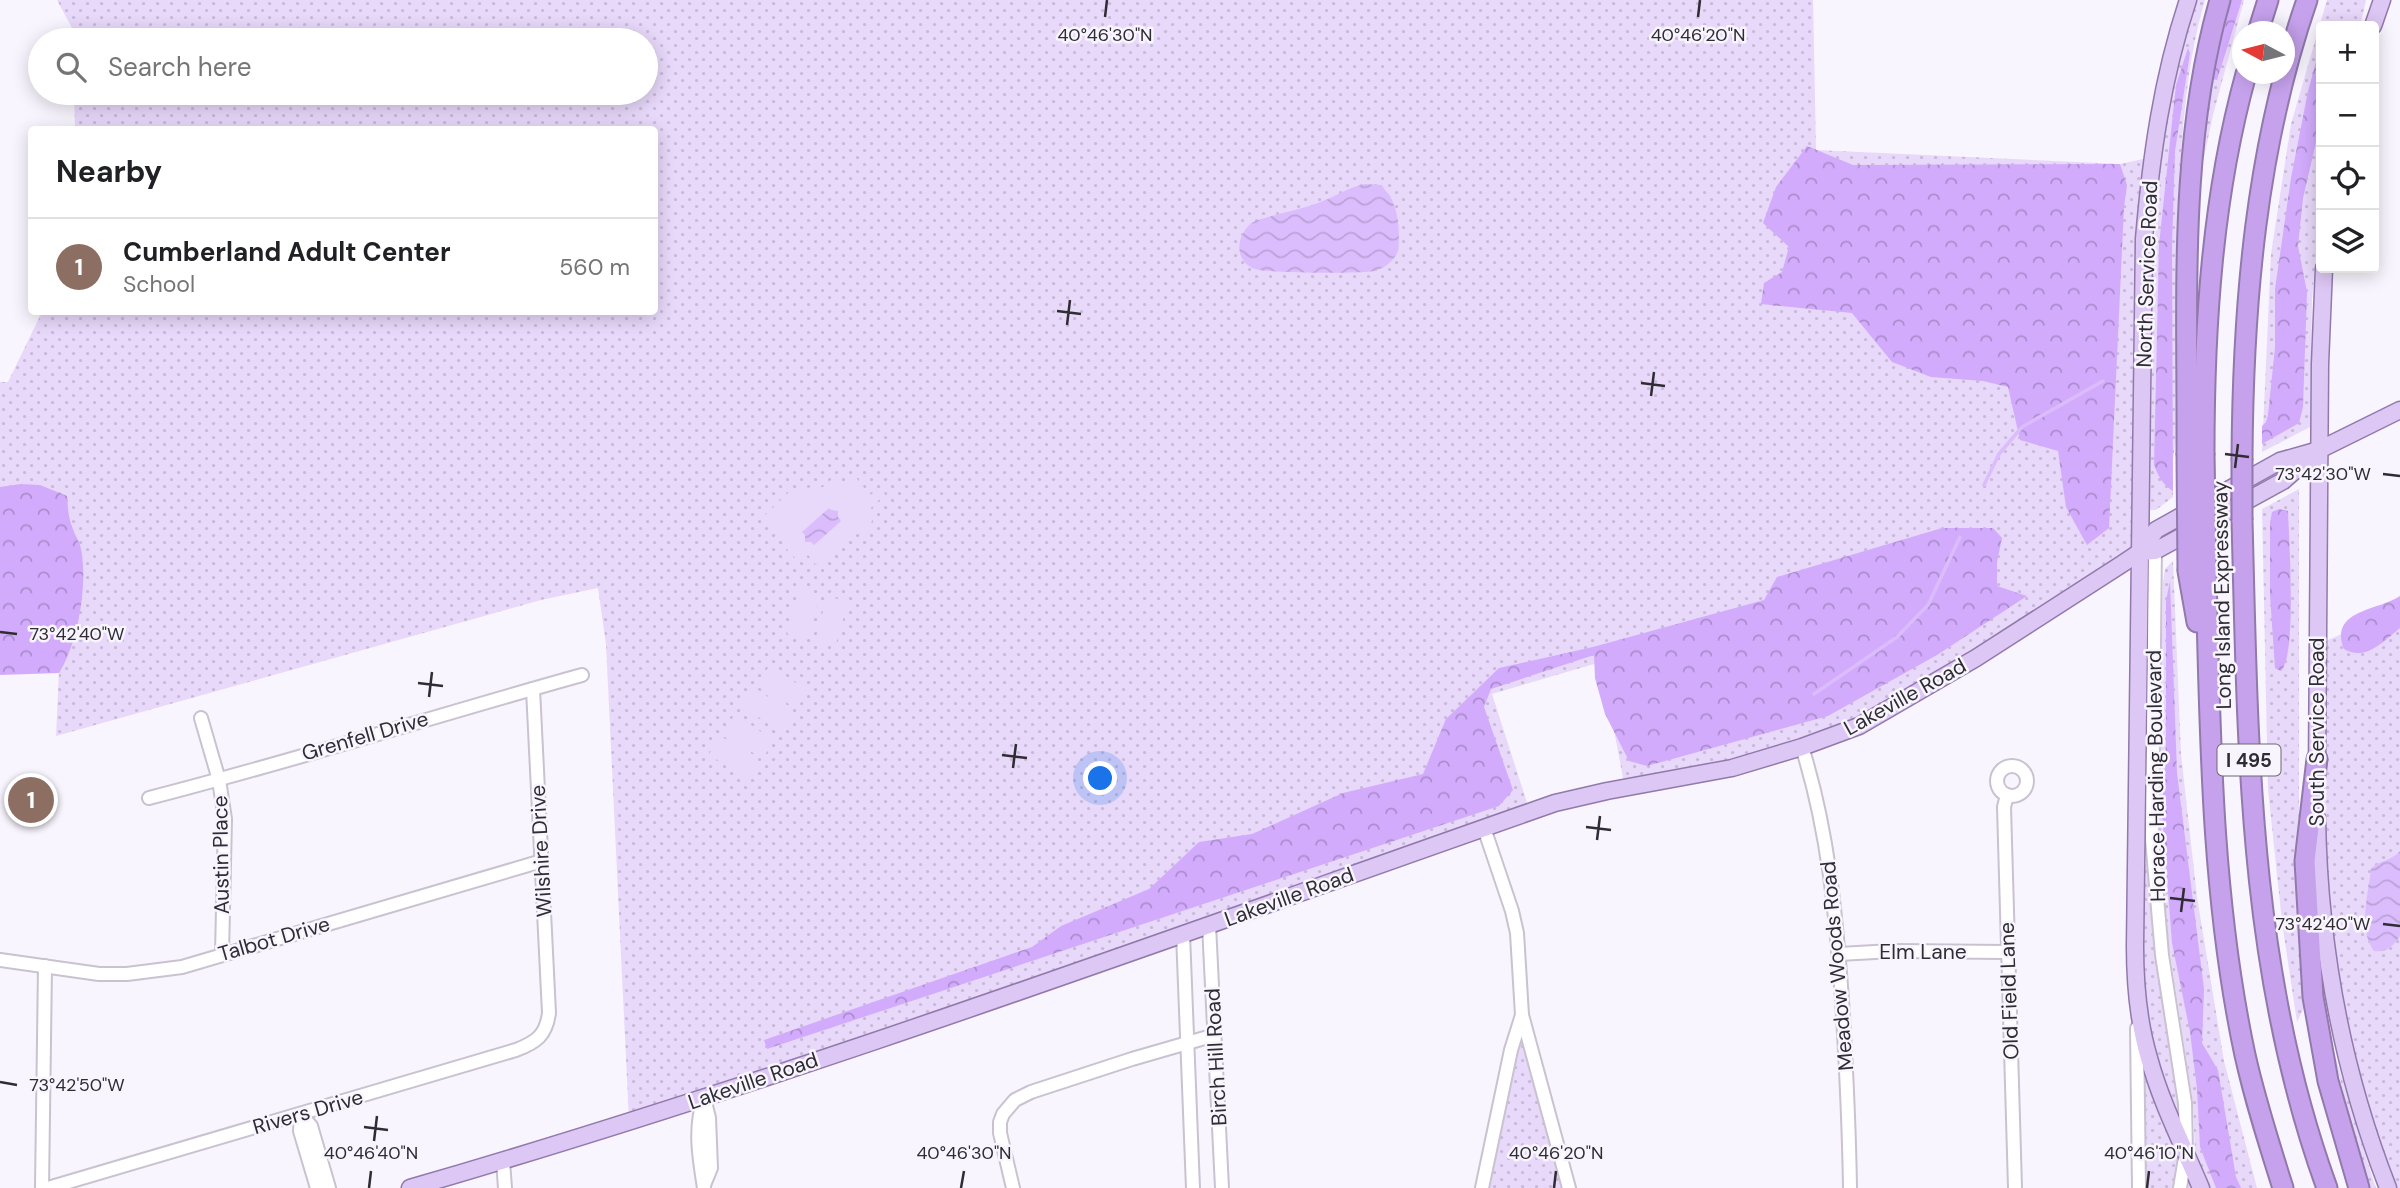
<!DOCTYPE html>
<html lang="en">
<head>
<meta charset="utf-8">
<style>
  :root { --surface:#fff; --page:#f6f6f6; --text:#202124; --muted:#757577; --line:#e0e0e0; --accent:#d93025 }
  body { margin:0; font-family:"DM Sans",sans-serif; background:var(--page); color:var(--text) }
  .controls { position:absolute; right:21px; top:21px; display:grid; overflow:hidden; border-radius:7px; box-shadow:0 4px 18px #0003 }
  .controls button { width:63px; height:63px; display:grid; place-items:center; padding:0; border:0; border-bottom:2px solid var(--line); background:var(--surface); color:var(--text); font:35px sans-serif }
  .compass { position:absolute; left:2232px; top:21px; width:63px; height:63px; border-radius:50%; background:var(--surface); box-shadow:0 4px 18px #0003; rotate:277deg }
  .you { position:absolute; left:1101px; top:779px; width:24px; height:24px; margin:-18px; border:5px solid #fff; border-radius:50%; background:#1a73e8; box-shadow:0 0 0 10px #1a73e833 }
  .badge { display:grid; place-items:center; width:46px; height:46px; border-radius:50%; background:var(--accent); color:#fff; font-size:23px; font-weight:700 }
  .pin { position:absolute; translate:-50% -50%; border:4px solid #fff; box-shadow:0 2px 7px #0006 }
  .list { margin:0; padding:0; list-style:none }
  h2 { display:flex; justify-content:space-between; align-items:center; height:91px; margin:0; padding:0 28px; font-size:30px }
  h2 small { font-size:23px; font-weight:400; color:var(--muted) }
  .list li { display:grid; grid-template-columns:46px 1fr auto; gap:21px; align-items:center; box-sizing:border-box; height:98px; padding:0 28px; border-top:2px solid var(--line) }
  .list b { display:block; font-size:26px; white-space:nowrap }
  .list p { margin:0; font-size:23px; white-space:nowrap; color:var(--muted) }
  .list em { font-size:23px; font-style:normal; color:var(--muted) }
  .icon { flex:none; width:38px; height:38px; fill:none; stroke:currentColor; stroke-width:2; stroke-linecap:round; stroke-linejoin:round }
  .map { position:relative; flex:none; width:2400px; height:1188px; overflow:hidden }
  .search { position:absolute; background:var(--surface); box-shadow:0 4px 18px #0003; left:28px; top:28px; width:630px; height:77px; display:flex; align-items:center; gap:18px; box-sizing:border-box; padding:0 24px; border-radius:38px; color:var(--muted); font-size:26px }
  .panel { position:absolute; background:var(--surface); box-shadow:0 4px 18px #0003; left:28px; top:126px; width:630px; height:189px; border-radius:7px }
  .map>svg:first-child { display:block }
  .grass { fill:url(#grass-dots) }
  .forest { fill:url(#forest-crowns) }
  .garden { fill:#e8d8fa }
  .water { fill:url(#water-waves) }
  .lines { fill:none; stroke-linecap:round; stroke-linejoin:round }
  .stream { stroke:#dbbcfd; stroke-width:3.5 }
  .minor-casing { stroke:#c9c2d1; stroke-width:16 }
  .major-casing { stroke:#9179ac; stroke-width:19 }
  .highway-casing { stroke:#9179ac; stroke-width:23 }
  .minor { stroke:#fff; stroke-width:12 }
  .major { stroke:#ddc7f4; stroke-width:16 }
  .highway { stroke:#c6a2ed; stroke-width:19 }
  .highway-bridge-casing { stroke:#9179ac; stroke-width:23; stroke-linecap:butt }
  .highway-bridge { stroke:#c6a2ed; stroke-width:19 }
  .ticks { fill:none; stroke:#2f2d33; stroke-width:2.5 }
  .labels { text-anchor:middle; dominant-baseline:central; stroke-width:5; stroke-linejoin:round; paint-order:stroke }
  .shield { fill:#f9f5fe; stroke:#6c6970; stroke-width:2 }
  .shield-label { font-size:19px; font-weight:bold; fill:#2f2d33 }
  .street-label { font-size:21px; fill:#2f2d33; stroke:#f9f5fe }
  .ticks-label { font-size:18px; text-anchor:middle; fill:#2f2d33; stroke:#f9f5fe; stroke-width:5; stroke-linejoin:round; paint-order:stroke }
</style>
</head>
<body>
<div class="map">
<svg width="2400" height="1188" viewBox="0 0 2400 1188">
  <defs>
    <pattern id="grass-dots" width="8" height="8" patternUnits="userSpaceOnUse" patternTransform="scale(1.75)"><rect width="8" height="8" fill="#e8d8fa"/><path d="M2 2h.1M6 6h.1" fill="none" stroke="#c7bad7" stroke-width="1.8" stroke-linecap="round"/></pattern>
    <pattern id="forest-crowns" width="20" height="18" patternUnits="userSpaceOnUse" patternTransform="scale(1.75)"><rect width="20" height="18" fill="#d2abfc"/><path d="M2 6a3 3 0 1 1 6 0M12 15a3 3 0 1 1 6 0" fill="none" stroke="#ab8ccd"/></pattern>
    <pattern id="water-waves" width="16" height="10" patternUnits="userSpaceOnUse" patternTransform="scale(1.75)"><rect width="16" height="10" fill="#dbbcfd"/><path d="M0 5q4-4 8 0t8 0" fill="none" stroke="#bca2d9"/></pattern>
  </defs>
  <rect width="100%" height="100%" fill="#f9f5fe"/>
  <g class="grass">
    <path d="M57 0H1813L1816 150 2120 164 2152 157 2140 552 1976 658 1802 747 1625 788 1601 662 1492 694 1530 812 629 1120 606 644 598 588 541 600 56 736 67 496 0 494V382H8L42 312H654V130L75 129 74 93H646V40H73L72 28Z"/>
    <path d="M2197 0H2205C2190 50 2185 102 2181 153 2174 246 2176 340 2177 433L2173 460V497L2156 510H2150L2153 262 2162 151 2176 71Z"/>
    <path d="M2224 0H2244L2213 115 2196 195V154Z"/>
    <path d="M2327 0H2366L2360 26H2321V204L2312 299 2310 427 2262 452 2271 254 2291 124Z"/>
    <path d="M2299 489V901L2307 1002 2297 1022 2282 922 2268 789 2262 509Z"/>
    <path d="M2173 561 2181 754 2197 897 2224 1061 2257 1188H2208L2195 1155 2193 1103 2164 914 2158 842 2163 582 2165 569Z"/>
    <path d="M2400 609V1188H2391L2335 989 2321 843V643Z"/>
    <path d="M2136 864H2153L2186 1152 2201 1188H2139Z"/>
    <path d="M1522 1015 1569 1188H1482Z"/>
    <path d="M2330 1039 2374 1183 2376 1188H2367Z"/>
  </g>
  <g class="forest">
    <path d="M2228 0H2242L2217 80 2212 79 2211 65Z"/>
    <path d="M2321 44V121L2303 198 2298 246 2307 292 2303 407 2299 423 2262 444V426L2266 422 2268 415 2275 347V289L2291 178 2308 91Z"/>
    <path d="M2188 48 2190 53 2175 151 2172 245 2173 491C2162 484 2159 477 2154 465L2159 245 2176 85Z"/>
    <path d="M1807 146 1853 165 2120 164 2127 185 2124 207 2109 528 2087 545 2066 507 2058 451 2020 440 2008 387 1983 381 1931 377 1892 362 1852 313 1761 304 1764 283 1782 272 1789 247 1763 223 1776 187Z"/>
    <path d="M21 484 40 485 67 496C68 507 68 518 73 529 75 536 80 542 81 549 88 584 78 643 59 673L0 675V487Z"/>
    <path d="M2279 509 2288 511C2289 539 2297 655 2281 671L2275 668 2270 595V523L2272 512Z"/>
    <path d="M1942 528H1993L2002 538 1997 562V586L2027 596 1937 655 1828 716 1647 766 1629 761 1605 714 1595 678 1594 655 1491 689 1484 707 1513 790 1499 806 767 1049 764 1040 1032 947 1061 926 1149 889 1199 842 1252 834 1343 793 1423 774 1446 719 1499 668 1593 647 1764 600 1777 577Z"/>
    <path d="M2170 581 2177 773 2204 989 2202 1043 2218 1070 2236 1177 2241 1188H2216L2200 1147 2197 1089 2190 1032 2172 943 2162 813 2166 742V601Z"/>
    <path d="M2400 596V628C2384 641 2365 662 2344 649 2329 610 2377 611 2400 596Z"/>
  </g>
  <g class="garden">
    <path d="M853 474 870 495 880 488 885 494 871 508 872 520 870 529 866 533 847 535 816 565 808 555 795 558 782 544 785 541 762 518 790 491 796 496 803 488 823 487 833 478 839 486Z"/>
    <path d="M799 589 820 595 807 640 787 634Z"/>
    <path d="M827 596 848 602 835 647 815 641Z"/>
    <path d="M770 665 809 692 796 709 758 683Z"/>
    <path d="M754 687 793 715 780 732 742 706Z"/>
    <path d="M735 714 774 741 762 759 723 732Z"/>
    <path d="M721 736 759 763 747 781 709 754Z"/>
  </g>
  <g class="water">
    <path d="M1365 184 1382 185C1385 192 1389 193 1391 198 1399 213 1400 235 1398 251 1394 261 1385 268 1374 271 1361 274 1267 273 1255 269 1233 261 1236 234 1253 222 1274 214 1297 211 1318 203 1335 197 1348 187 1365 184Z"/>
    <path d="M829 508 831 510 838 511V517L841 521 814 545 811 542H805V535L802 532Z"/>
    <path d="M2400 851V936C2393 946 2387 953 2374 951 2358 929 2368 896 2371 869 2379 860 2392 861 2400 851Z"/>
  </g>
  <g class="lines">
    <g class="stream">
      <path d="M1984 485 1999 454 2022 427 2103 381"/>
      <path d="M1814 694 1897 637 1928 605 1960 537"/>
    </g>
    <g class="minor-casing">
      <g id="minor">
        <path d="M2155 544 2152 839 2162 955 2185 1103 2186 1152 2180 1188"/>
        <path d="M201 718 219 780 225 819 222 954"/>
        <path d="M1802 747C1828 830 1836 914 1842 1000 1846 1063 1849 1125 1850 1188"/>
        <circle cx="2012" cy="781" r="15"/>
        <path d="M2007 795 2004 807 2015 1188"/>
        <path d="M149 798C294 761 438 715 582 675"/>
        <path d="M1484 828 1512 911 1517 933 1522 1015"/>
        <path d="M1209 925 1222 1188"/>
        <path d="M1183 934 1193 1188"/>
        <path d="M1839 954 1893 951 2007 952"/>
        <path d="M0 960 99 974H127L182 967 542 861"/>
        <path d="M2137 1028 2139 1188"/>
        <path d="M503 1161 505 1188"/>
        <path d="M704 1185 711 1168 709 1118 704 1098C694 1129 699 1156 704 1188"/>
        <path d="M42 1188 45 966"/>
        <path d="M48 1188 516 1050C537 1042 546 1035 549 1013L533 689"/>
        <path d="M317 1188 300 1131 301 1115 311 1126 329 1188"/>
        <path d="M1013 1188 1000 1133V1122L1003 1114 1015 1100 1031 1092 1132 1059 1215 1035"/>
        <path d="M1482 1188 1511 1050 1522 1015 1569 1188"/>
      </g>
    </g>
    <g class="major-casing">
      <g id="major">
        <path d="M2188 0C2162 78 2151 157 2144 239L2135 946C2135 984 2138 1021 2149 1058 2161 1103 2183 1145 2201 1188"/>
        <path d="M2373 26 2382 0"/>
        <path d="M2140 552 2155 551 2283 481 2315 453"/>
        <path d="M2317 771 2320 364 2324 268"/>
        <path d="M2317 818C2319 944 2342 1070 2388 1188"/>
        <path d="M410 1188C797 1076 1175 936 1555 803L1607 791 1732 768 1802 747 1859 726 1976 658 2122 564 2140 552 2156 530 2280 461 2319 450 2400 410"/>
      </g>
    </g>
    <g class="highway-casing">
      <g id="highway">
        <path d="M2258 32 2268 0"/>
        <path d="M2187 453C2188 302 2178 147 2220 0"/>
        <path d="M2204 453C2204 326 2212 197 2246 74"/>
        <path d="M2242 458C2243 303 2256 148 2307 0"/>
        <path d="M2242 520C2248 747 2248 971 2327 1188"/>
        <path d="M2188 571 2197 622"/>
        <path d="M2206 571C2210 732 2211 896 2245 1055 2255 1100 2269 1144 2283 1188"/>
        <path d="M2317 759 2305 861 2313 997 2328 1081 2359 1188"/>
      </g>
    </g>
    <use href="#minor" class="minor"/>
    <use href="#major" class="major"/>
    <use href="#highway" class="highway"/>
    <g class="highway-bridge-casing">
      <g id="highway-bridge">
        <path d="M2187 453 2188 571"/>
        <path d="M2204 453 2206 571"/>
        <path d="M2242 458V520"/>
      </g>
    </g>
    <use href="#highway-bridge" class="highway-bridge"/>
  </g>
  <path class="ticks" d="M1105 17 1107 0M1698 17 1700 0M1057 311 1081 314M1067 325 1070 300M1641 383 1665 386M1651 396 1654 372M2225 454 2249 457M2235 468 2238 444M2383 474 2400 476M0 632 17 634M418 683 443 686M429 697 432 672M1002 755 1027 758M1013 768 1016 744M1586 827 1611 830M1597 840 1600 816M2170 898 2195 901M2181 912 2184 888M2383 924 2400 926M0 1082 17 1085M364 1127 388 1130M374 1141 377 1116M369 1188 371 1171M961 1188 964 1171M1554 1188 1556 1171M2147 1188 2149 1171"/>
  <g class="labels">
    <rect class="shield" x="2217.5" y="744.5" width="63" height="31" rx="5"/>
    <g class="shield-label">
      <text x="2249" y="760">I 495</text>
    </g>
    <g class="street-label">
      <text transform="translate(2147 274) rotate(-88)">North Service Road</text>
      <text transform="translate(2222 595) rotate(-91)">Long Island Expressway</text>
      <text transform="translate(1905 697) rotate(-29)">Lakeville Road</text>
      <text transform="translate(2317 732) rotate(-90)">South Service Road</text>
      <text transform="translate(365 736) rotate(-16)">Grenfell Drive</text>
      <text transform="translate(2156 776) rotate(-91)">Horace Harding Boulevard</text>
      <text transform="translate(541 851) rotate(-93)">Wilshire Drive</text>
      <text transform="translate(221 855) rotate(-91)">Austin Place</text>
      <text transform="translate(1289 897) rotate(-20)">Lakeville Road</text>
      <text transform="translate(274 939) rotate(-16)">Talbot Drive</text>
      <text x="1923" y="952">Elm Lane</text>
      <text transform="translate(1837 966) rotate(-95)">Meadow Woods Road</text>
      <text transform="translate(2009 991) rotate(-92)">Old Field Lane</text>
      <text transform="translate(1216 1057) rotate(-93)">Birch Hill Road</text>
      <text transform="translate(753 1081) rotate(-19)">Lakeville Road</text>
      <text transform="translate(308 1112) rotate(-16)">Rivers Drive</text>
    </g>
  </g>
  <g class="ticks-label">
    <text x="1105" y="41">40°46'30"N</text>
    <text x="1698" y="41">40°46'20"N</text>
    <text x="2323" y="480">73°42'30"W</text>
    <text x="77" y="640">73°42'40"W</text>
    <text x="2323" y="930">73°42'40"W</text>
    <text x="77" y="1091">73°42'50"W</text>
    <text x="371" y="1159">40°46'40"N</text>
    <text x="964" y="1159">40°46'30"N</text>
    <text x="1556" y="1159">40°46'20"N</text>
    <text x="2149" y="1159">40°46'10"N</text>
  </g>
</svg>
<div class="controls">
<button>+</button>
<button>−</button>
<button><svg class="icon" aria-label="locate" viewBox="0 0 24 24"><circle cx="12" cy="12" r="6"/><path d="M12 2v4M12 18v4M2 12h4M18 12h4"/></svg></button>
<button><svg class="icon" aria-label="layers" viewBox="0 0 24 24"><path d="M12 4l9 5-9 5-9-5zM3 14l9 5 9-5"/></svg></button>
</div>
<svg class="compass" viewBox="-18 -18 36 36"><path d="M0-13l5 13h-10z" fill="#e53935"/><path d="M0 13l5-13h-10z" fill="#757577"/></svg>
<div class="you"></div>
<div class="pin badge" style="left:31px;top:800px;background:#8d6e63">1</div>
<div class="search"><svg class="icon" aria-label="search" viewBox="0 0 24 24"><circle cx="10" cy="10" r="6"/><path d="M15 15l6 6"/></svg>Search here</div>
<section class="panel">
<h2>Nearby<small></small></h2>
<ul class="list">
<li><span class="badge" style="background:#8d6e63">1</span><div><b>Cumberland Adult Center</b><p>School</p></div><em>560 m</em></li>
</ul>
</section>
</div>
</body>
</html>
